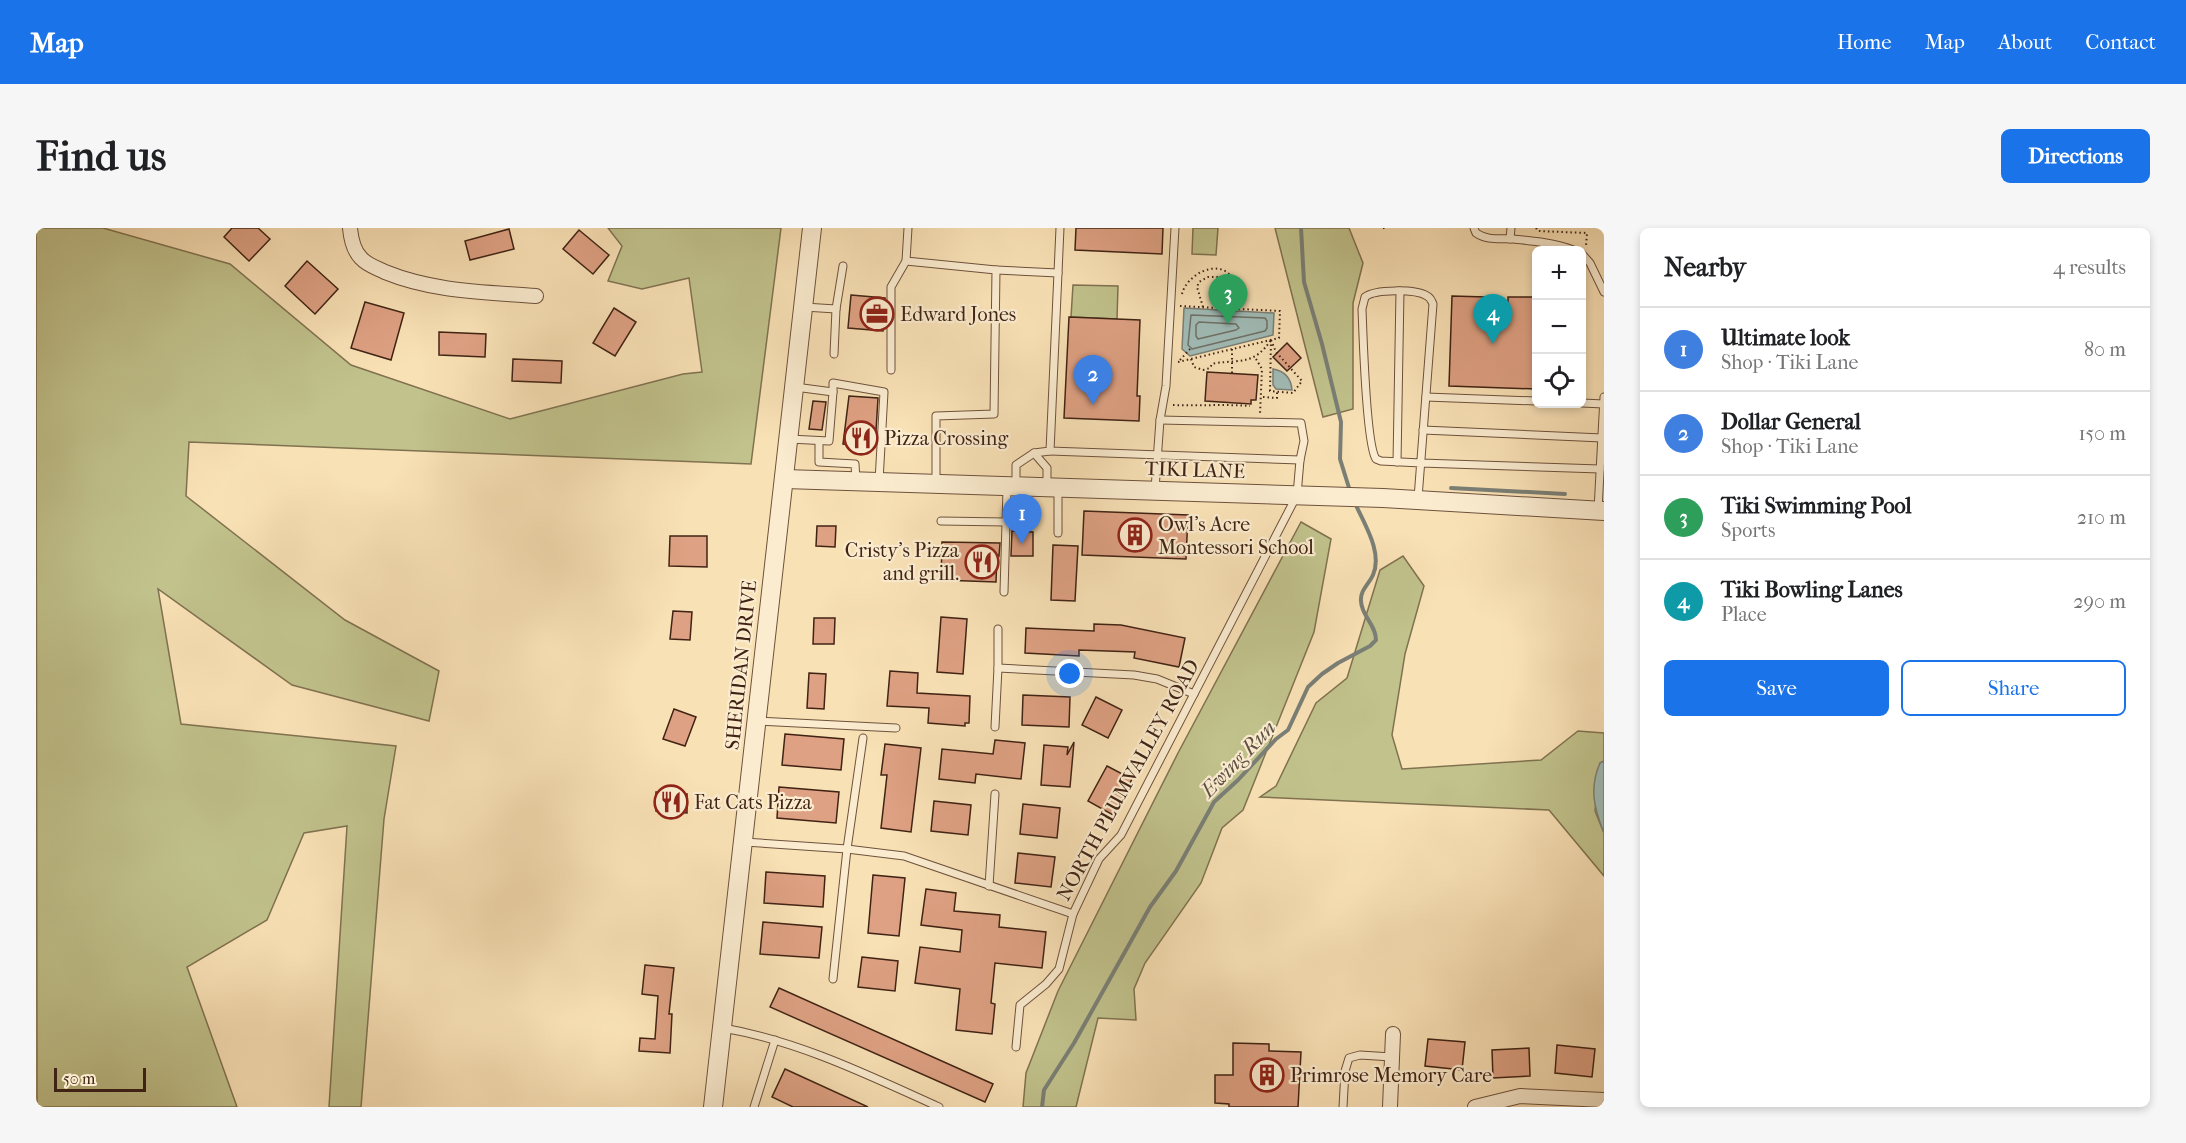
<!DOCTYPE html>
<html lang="en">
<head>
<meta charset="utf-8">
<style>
  :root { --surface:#fff; --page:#f6f6f6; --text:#202124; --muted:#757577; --line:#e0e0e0; --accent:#1a73e8 }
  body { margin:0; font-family:"IM FELL French Canon",serif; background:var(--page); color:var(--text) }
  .controls { position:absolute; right:18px; top:18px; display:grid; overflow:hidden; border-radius:9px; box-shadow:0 3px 9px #0003 }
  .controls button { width:54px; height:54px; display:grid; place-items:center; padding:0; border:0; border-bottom:2px solid var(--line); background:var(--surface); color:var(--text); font:30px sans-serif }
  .scale { position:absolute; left:18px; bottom:15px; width:92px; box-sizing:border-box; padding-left:6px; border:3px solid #402314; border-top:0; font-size:16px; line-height:21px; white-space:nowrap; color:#402314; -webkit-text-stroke:4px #fbecd0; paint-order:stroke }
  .you { position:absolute; left:1034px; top:446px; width:21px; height:21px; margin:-15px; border:4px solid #fff; border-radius:50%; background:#1a73e8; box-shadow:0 0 0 9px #1a73e833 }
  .badge { display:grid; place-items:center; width:39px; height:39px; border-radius:50%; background:var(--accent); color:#fff; font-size:20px; font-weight:700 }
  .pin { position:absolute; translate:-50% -50px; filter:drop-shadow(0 2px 3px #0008) }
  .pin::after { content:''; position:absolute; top:32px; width:21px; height:18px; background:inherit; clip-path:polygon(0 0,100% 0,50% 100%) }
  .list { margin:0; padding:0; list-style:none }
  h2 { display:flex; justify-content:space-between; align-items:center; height:78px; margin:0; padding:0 24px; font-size:26px }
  h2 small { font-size:20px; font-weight:400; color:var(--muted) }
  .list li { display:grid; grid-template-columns:39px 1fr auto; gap:18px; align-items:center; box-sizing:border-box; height:84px; padding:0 24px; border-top:2px solid var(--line) }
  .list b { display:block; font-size:22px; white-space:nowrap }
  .list p { margin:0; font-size:20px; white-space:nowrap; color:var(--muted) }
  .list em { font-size:20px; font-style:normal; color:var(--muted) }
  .actions { display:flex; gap:12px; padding:18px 24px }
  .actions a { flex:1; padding:14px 0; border:2px solid var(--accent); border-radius:9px; text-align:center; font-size:21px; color:var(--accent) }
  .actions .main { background:var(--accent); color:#fff }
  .icon { flex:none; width:33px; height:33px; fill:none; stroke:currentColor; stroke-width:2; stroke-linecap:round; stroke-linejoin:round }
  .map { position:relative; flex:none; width:1568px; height:879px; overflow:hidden; border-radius:9px }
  header { display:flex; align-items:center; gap:36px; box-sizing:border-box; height:84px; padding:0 30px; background:var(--accent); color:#fff }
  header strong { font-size:28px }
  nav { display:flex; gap:33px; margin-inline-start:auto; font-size:21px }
  .intro { display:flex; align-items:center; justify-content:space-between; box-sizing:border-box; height:144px; padding:0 36px }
  h1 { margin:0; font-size:42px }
  .button { padding:15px 27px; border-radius:9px; background:var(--accent); color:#fff; font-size:21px; font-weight:700 }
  main { display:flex; gap:36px; padding:0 36px }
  aside { flex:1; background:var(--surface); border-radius:9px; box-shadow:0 3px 9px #0003 }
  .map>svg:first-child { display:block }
  .green { fill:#c1c28c; stroke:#807250; stroke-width:1.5 }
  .water { fill:#a0bcb7; stroke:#7a7f76; stroke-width:1.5 }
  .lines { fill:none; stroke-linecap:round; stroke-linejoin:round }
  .shore { stroke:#707066; stroke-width:1.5 }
  .stream { stroke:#7a7f76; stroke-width:4 }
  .building { fill:#dea183; stroke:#402314; stroke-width:1.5 }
  .service-casing { stroke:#6e523c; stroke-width:9 }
  .minor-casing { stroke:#6e523c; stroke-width:16 }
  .tertiary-casing { stroke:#6e523c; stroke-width:20 }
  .path { stroke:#402314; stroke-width:2; stroke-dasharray:1.5 3; stroke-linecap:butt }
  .service { stroke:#fbecd0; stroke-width:7 }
  .minor { stroke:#fbecd0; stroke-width:14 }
  .tertiary { stroke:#fbecd0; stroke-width:18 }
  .labels { text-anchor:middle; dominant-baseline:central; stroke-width:4.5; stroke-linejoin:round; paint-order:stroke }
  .poi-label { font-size:20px; fill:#402314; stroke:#fbecd0; text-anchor:start }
  .street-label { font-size:20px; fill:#402314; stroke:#fbecd0 }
  .water-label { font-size:21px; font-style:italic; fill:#5d5145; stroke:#fbecd0 }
</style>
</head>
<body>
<header>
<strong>Map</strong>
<nav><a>Home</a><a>Map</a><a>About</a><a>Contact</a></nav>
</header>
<div class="intro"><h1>Find us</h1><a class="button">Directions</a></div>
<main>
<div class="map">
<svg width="1568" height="879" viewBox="0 0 1568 879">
  <rect width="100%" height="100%" fill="#f9e1b6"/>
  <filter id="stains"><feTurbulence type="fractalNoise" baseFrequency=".00333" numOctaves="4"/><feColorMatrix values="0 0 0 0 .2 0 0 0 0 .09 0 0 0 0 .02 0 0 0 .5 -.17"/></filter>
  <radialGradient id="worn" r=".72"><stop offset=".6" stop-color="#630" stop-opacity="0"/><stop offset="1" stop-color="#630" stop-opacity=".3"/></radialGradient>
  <g class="green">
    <path d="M0 0H67L194 36 315 137 474 191 647 146 666 144 653 50 606 61 572 53 586 18 572 0H745L715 236 153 214 150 268 309 392 403 443 393 493 256 457 122 361 145 496 360 518 348 591 325 879H293L311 598 268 605 231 692 151 739 201 879H1Z"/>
    <path d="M1157 0H1182L1180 27 1156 26Z"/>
    <path d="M1239 0H1313L1327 35 1317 75V181L1287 189Z"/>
    <path d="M1037 57 1082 58 1081 91 1035 89Z"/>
    <path d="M1265 294 1295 311 1278 404 1207 582 1186 600 1165 655 1109 735 1098 761 1100 792 1062 790 1040 879H987L990 845 1022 763 1142 525Z"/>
    <path d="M1367 328 1388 358 1369 426 1356 507 1366 541 1505 532 1542 503 1568 505V533L1564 535 1559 583 1568 605V648L1513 582 1224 569 1240 558 1280 475 1311 450 1344 342Z"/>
  </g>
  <g class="water">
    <path d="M1148 80 1238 85 1237 107 1154 128 1146 121Z"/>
    <path d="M1237 141C1249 143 1255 150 1256 162L1240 161 1237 157Z"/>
    <path d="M1568 533V605C1558 580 1553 560 1564 535Z"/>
  </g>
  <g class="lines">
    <g class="shore">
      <path d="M1155 87 1229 90 1231 93V100L1229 103 1156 121 1152 117Z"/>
      <path d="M1163 94 1200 96 1203 100 1200 102 1162 111 1160 108V97Z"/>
    </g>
    <g class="stream">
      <path d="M1265 0 1268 54 1286 116 1305 194 1304 231 1314 263"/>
      <path d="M1415 260 1529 266"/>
      <path d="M1006 879 1008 862 1038 815 1114 679 1140 643 1178 574 1202 552 1240 511 1252 502 1272 459 1286 446 1302 435 1334 418 1340 412C1340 397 1325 387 1325 373 1324 362 1333 356 1337 347 1347 324 1328 296 1319 275"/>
    </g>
  </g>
  <g class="building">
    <path d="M196 0H222L234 11 213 33 188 9Z"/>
    <path d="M1040 0H1127L1126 26 1039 22Z"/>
    <path d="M473 1 478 21 434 32 429 13Z"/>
    <path d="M543 2 573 27 557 46 527 21Z"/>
    <path d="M271 33 302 61 279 86 249 58Z"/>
    <path d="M815 67 849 70 847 103 812 100Z"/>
    <path d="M1416 68 1450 69V74H1472V69H1500V161L1413 158Z"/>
    <path d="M329 74 368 85 355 132 315 120Z"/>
    <path d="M578 80 600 94 579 128 557 115Z"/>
    <path d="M1033 89 1104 92 1101 168H1104L1103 193 1028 190Z"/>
    <path d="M403 104 450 106 449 129 403 127Z"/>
    <path d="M1251 115 1265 130 1251 143 1237 129Z"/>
    <path d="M477 131 526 133 525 155 476 153Z"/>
    <path d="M1171 144 1222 147 1220 172H1215V176L1169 173Z"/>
    <path d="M813 168 842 170 839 219 807 216Z"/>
    <path d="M777 173 790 174 786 202 773 201Z"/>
    <path d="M1048 283 1152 287 1150 331 1046 327Z"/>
    <path d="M781 298H800L799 319 780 318Z"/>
    <path d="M976 303 997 304V328H975Z"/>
    <path d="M634 308H671V339L633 338Z"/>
    <path d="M906 314 964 315 963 328 961 327 960 354 905 352Z"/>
    <path d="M1017 317 1042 318 1039 373 1015 372Z"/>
    <path d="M637 383 656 384 654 412 634 411Z"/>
    <path d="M905 389 931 391 927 446 901 444Z"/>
    <path d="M778 390H799L798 416H777Z"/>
    <path d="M1058 396 1085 397 1149 410 1143 439 1098 430 1099 424 1043 422V428L989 425 990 400 1058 403Z"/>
    <path d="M854 443 882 445 881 465 934 468 933 495H929V498L892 495 893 480 851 478Z"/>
    <path d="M773 445 790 446 788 481 771 480Z"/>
    <path d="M987 467 1034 469 1033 499 986 497Z"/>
    <path d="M1060 469 1086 482 1072 510 1046 497Z"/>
    <path d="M638 481 660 489 649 518 627 511Z"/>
    <path d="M749 506 808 511 805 542 746 537Z"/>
    <path d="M959 512 989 515 985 551 940 546 939 555 903 551 906 521 957 526Z"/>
    <path d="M1038 514 1034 559 1005 557 1008 517 1032 519 1031 527Z"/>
    <path d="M849 516 885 520 875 604 845 600 851 547H845Z"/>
    <path d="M1071 538 1096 551 1077 587 1052 573Z"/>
    <path d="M743 559 803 564 800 595 741 590Z"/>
    <path d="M620 564 651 566V585L620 583Z"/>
    <path d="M898 573 935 577 932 607 895 603Z"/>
    <path d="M987 576 1024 580 1021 610 984 606Z"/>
    <path d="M982 625 1019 629 1015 659 979 655Z"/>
    <path d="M730 644 789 648 787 679 728 675Z"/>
    <path d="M837 647 869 650 863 708 832 705Z"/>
    <path d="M890 661 920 665 918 683 964 687 963 699 1010 704 1006 740 959 735 955 775 959 776 956 806 920 802 924 761 879 755 884 719 924 724 926 702 885 697Z"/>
    <path d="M727 694 786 699 783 730 724 726Z"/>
    <path d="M826 729 862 733 859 763 822 759Z"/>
    <path d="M609 737 638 740 633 786H636L634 825 603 823 604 810 619 811 622 768 606 766Z"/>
    <path d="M743 760 957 856 949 874 734 779Z"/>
    <path d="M1392 811 1429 814 1426 842 1389 838Z"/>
    <path d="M1197 815 1233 816V823L1265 824 1262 879H1193V876L1179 875V847H1197Z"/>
    <path d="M1521 817 1559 821 1556 849 1519 845Z"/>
    <path d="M1493 820 1494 848 1457 850 1456 822Z"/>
    <path d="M749 841 832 879H757L736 869Z"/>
  </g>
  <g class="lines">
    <g class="service-casing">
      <g id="service">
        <path d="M872 0 870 33 960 42 958 186 900 188V254"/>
        <path d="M1024 0 1014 223 1264 232"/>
        <path d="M1438 0 1440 5C1452 13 1464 10 1477 11 1497 13 1519 15 1537 22"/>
        <path d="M1474 11 1475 0"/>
        <path d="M1546 26 1554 35 1568 64"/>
        <path d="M960 42 1022 45"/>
        <path d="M768 79 800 81 807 38"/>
        <path d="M798 126 800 81"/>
        <path d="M855 142V59L870 33"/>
        <path d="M797 164V155L848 164 843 253"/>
        <path d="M1390 169 1500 173"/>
        <path d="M1546 175 1568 176"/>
        <path d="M1387 202 1566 210"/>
        <path d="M753 211 793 213 797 164 759 159"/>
        <path d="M783 213V234L819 236 820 252"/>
        <path d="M998 225 1011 240V259"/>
        <path d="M1361 234 1364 63"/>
        <path d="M980 256V237L998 225 1014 223"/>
        <path d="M1119 261 1124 192 1130 158 1139 0"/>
        <path d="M1382 270C1387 205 1392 140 1397 76 1395 72 1395 70 1391 68 1380 61 1339 61 1329 69L1326 81C1327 106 1330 217 1340 231L1345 233 1385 235 1564 241"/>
        <path d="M1562 282 1568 169"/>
        <path d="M905 293 970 294"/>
        <path d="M1022 305V260"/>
        <path d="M968 364 971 261"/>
        <path d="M962 440 1098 447 1121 451 1158 466"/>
        <path d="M721 493 860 500"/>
        <path d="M959 499 962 440V401"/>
        <path d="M708 614 811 621 868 628 1037 686"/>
        <path d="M953 658 959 566"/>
        <path d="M797 751 811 621 827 510"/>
        <path d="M687 800C763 813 834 848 903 879"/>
        <path d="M980 819 984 777 1010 756 1023 741 1037 686 1063 631 1085 607 1261 267 1264 232 1268 213 1265 195 1124 192"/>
        <path d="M718 879 739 812"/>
        <path d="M1307 879 1309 843 1313 830 1324 827 1356 829"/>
      </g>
    </g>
    <g class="minor-casing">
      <g id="minor">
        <path d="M314 0C315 11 317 22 325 30 331 37 341 40 349 44 398 64 449 64 500 68"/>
        <path d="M1354 879 1357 806"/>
        <path d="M1439 879 1484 868 1568 872"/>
      </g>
    </g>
    <g class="tertiary-casing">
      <g id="tertiary">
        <path d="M749 251 1347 270 1568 283"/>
        <path d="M677 879 776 0"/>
      </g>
    </g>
    <g class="path">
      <path d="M1347 0H1350"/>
      <path d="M1500 0 1502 3 1551 5 1550 18"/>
      <path d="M1146 66C1150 48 1180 30 1195 48 1202 57 1200 69 1202 80"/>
      <path d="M1144 78 1180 80"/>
      <path d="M1167 79 1161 59 1163 54 1172 49H1185L1181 59"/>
      <path d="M1235 112 1240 124 1266 153 1257 165 1234 163Z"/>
      <path d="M1196 121V146"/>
      <path d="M1155 131 1158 139 1167 142 1174 140 1176 136 1180 135C1206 132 1219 136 1235 112"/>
      <path d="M1220 131 1226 141 1224 186"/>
      <path d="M1144 132 1154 121"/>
      <path d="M1142 134 1243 110 1244 83 1184 80"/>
      <path d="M1227 169 1241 170V163"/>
      <path d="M1137 177C1163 178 1188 176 1214 178"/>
      <path d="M854 210H866"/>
    </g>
    <use href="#service" class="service"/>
    <use href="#minor" class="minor"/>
    <use href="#tertiary" class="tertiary"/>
  </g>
  <defs>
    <g id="office-ring" transform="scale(1.725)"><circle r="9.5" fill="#fbecd0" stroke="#8f2418" stroke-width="1.5"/><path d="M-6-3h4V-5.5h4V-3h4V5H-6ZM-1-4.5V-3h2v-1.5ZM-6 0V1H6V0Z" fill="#8f2418"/></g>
    <g id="restaurant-ring" transform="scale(1.725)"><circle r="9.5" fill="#fbecd0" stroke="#8f2418" stroke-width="1.5"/><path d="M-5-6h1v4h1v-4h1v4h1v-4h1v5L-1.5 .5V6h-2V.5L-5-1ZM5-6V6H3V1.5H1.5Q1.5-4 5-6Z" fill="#8f2418"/></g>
    <g id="building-ring" transform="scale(1.725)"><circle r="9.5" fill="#fbecd0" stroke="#8f2418" stroke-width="1.5"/><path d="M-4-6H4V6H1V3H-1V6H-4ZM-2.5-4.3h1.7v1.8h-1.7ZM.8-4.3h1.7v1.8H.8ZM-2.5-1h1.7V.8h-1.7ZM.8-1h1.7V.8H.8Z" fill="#8f2418"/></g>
  </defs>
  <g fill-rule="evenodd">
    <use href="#office-ring" x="841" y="86"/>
    <use href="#restaurant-ring" x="825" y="210"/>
    <use href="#building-ring" x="1099" y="307"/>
    <use href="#restaurant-ring" x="946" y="334"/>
    <use href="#restaurant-ring" x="635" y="574"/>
    <use href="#building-ring" x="1231" y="847"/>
  </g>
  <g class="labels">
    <g class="poi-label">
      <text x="864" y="86">Edward Jones</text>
      <text x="848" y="210">Pizza Crossing</text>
      <text x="1122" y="296">Owl's Acre<tspan x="1122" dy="23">Montessori School</tspan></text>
      <text x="923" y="322" text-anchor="end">Cristy's Pizza<tspan x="923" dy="23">and grill.</tspan></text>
      <text x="658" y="574">Fat Cats Pizza</text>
      <text x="1254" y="847">Primrose Memory Care</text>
    </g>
    <g class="street-label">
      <text transform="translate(1159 242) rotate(2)">TIKI LANE</text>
      <text transform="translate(705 437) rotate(-84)">SHERIDAN DRIVE</text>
      <text transform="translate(1092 552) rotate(-61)">NORTH PLUMVALLEY ROAD</text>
    </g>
    <g class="water-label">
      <text transform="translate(1202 531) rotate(-46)">Ewing Run</text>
    </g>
  </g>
  <rect width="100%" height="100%" filter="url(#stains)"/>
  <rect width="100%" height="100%" fill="url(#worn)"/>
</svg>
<div class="controls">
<button>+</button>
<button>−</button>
<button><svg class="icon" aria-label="locate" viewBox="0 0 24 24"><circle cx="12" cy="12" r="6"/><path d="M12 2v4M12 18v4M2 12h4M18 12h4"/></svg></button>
</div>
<div class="scale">50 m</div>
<div class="you"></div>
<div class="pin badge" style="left:986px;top:316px;background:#3f7fe0">1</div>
<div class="pin badge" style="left:1057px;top:177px;background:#3f7fe0">2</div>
<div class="pin badge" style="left:1192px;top:96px;background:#2e9e5b">3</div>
<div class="pin badge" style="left:1457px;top:116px;background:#0f9aa8">4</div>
</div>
<aside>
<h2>Nearby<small>4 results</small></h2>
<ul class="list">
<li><span class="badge" style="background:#3f7fe0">1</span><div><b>Ultimate look</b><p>Shop · Tiki Lane</p></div><em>80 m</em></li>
<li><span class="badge" style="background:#3f7fe0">2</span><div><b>Dollar General</b><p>Shop · Tiki Lane</p></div><em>150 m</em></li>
<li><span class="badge" style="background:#2e9e5b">3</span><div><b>Tiki Swimming Pool</b><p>Sports</p></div><em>210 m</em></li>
<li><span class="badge" style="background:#0f9aa8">4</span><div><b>Tiki Bowling Lanes</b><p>Place</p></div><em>290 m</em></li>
</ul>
<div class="actions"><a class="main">Save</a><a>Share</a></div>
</aside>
</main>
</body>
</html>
